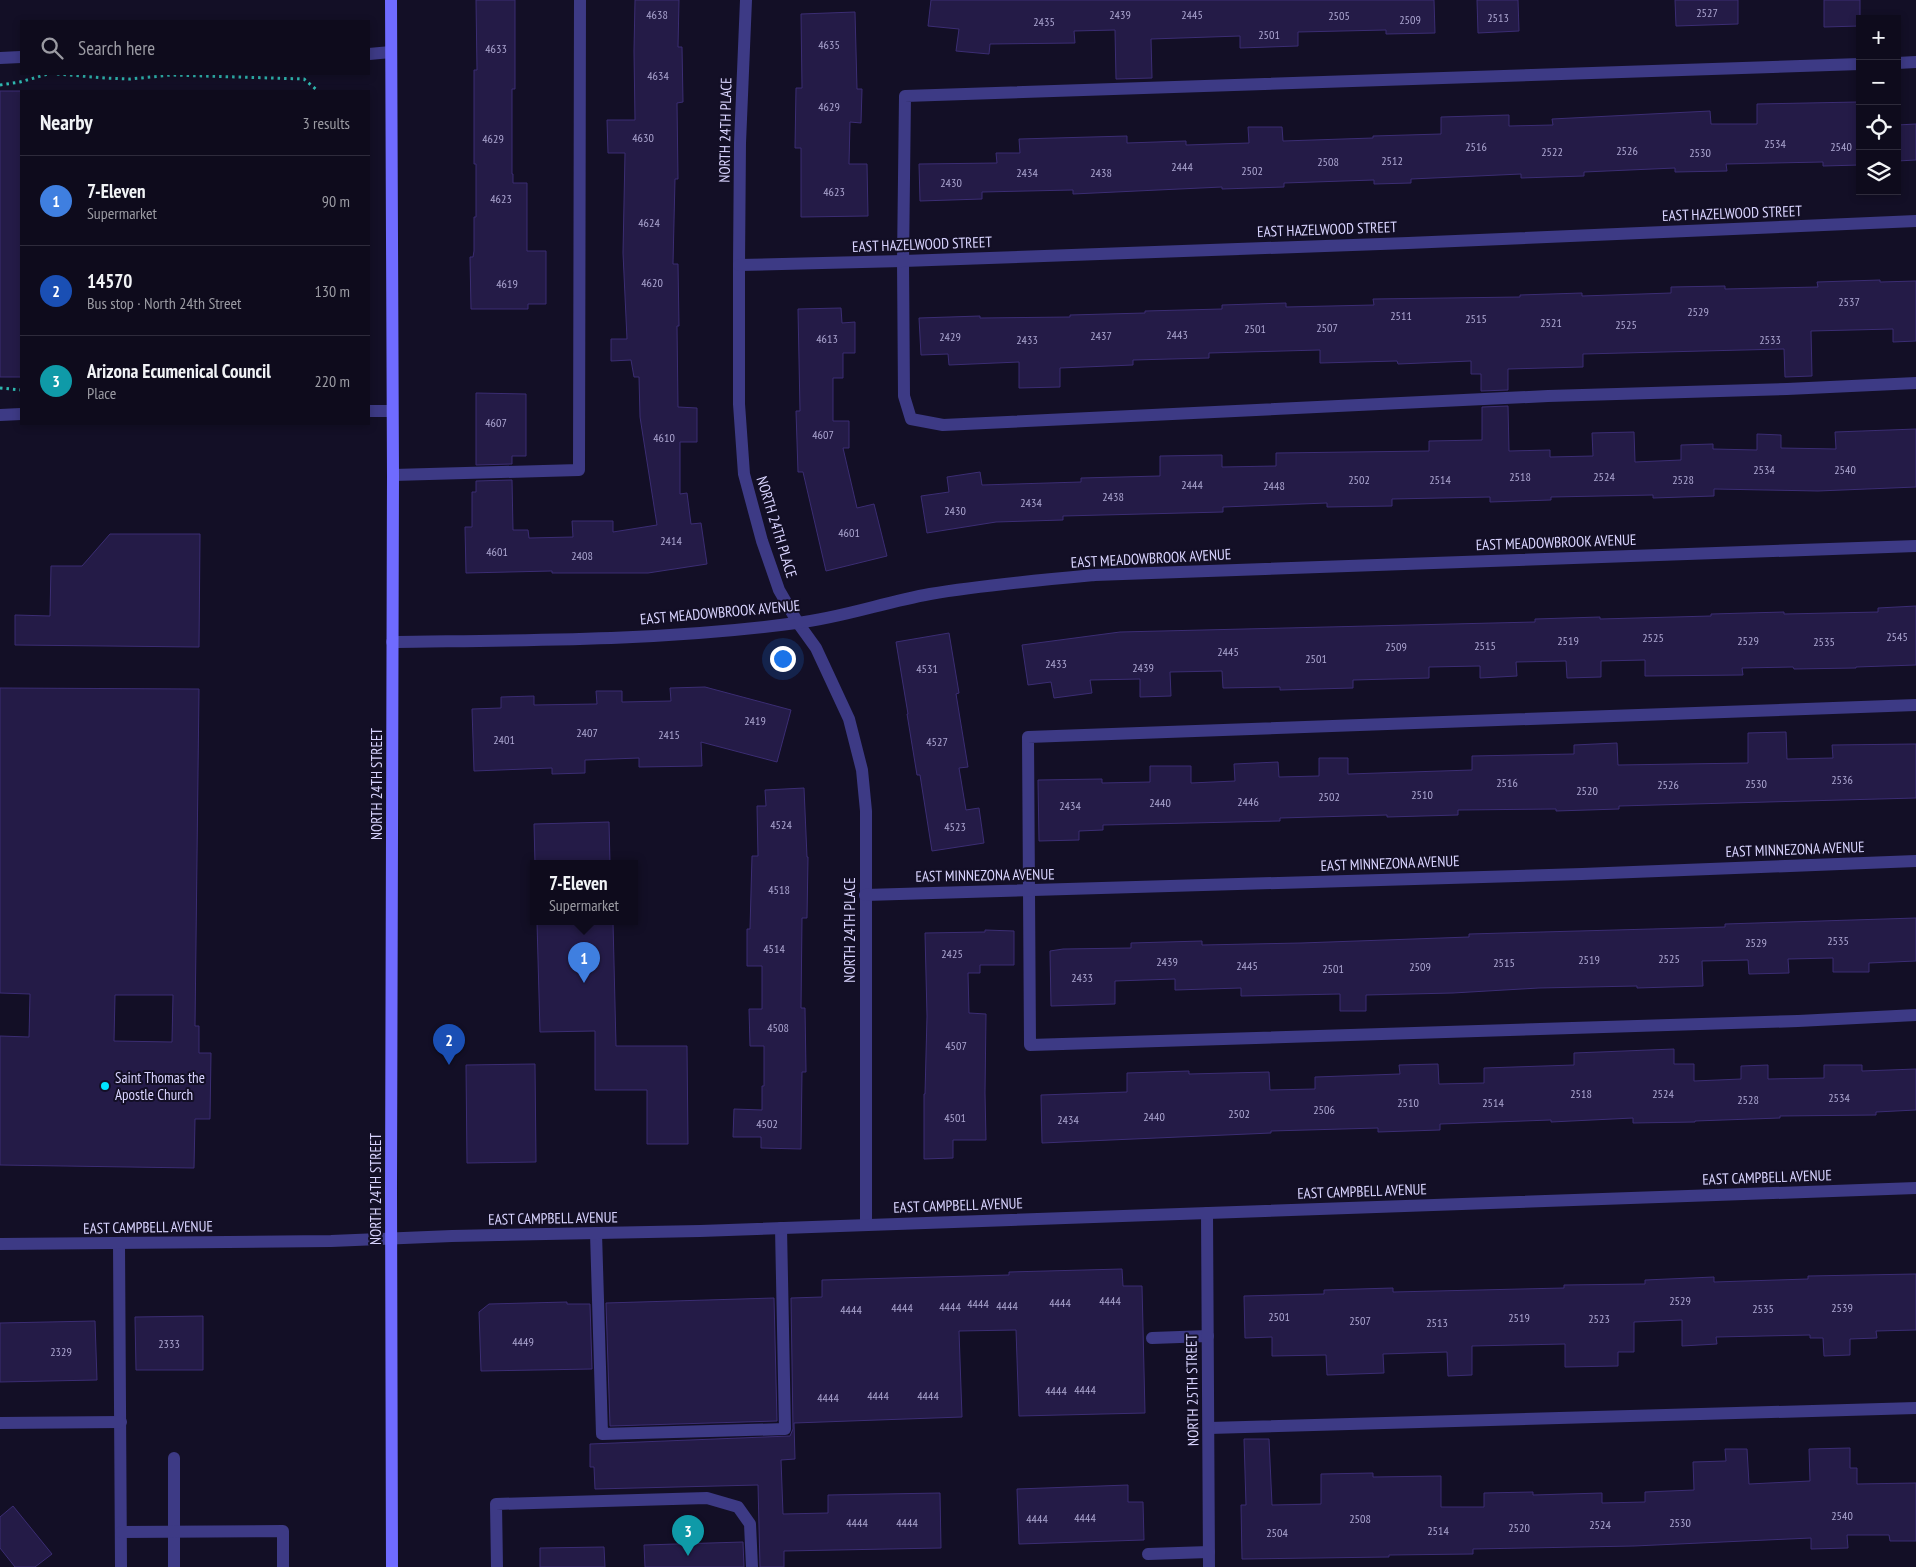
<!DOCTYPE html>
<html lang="en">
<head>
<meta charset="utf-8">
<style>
  :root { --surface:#0e0b1c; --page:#1c1929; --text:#f1f3f6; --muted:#9b9ba3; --line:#2e2b3b; --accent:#0b8043 }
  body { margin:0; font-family:"PT Sans Narrow",sans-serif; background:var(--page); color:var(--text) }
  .controls { position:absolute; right:15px; top:15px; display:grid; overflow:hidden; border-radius:0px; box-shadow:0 2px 8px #0003 }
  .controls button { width:45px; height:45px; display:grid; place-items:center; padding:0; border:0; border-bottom:1px solid var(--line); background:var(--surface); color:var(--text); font:25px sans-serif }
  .you { position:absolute; left:782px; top:658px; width:18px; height:18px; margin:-12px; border:4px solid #fff; border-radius:50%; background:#1a73e8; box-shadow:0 0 0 8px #1a73e833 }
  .badge { display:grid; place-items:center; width:32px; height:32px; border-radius:50%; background:var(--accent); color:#fff; font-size:16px; font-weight:700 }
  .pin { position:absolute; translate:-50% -41px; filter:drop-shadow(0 1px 2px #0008) }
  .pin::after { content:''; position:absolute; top:26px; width:18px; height:15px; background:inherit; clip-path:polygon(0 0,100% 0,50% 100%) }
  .popup { position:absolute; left:530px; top:860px; width:108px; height:65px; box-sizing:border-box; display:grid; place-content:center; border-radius:0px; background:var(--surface); filter:drop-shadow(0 1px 4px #0005); font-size:16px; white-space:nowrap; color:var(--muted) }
  .popup b { font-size:19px; color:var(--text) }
  .popup::after { content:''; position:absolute; left:50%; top:100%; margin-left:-10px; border:10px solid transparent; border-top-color:var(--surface) }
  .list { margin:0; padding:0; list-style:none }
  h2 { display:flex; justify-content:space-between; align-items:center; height:65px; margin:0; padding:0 20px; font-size:21px }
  h2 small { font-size:16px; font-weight:400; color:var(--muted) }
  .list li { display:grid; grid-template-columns:32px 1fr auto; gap:15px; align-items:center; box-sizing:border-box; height:90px; padding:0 20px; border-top:1px solid var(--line) }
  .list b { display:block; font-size:19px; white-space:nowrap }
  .list p { margin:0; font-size:16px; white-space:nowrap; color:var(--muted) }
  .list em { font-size:16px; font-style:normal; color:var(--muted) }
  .icon { flex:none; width:28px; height:28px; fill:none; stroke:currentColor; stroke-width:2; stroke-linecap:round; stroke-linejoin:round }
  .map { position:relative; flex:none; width:1916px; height:1567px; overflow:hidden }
  .search { position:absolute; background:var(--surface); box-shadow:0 2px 8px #0003; left:20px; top:20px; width:350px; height:55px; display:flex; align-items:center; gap:12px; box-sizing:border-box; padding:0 18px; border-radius:0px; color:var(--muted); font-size:19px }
  .panel { position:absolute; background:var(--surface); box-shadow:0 2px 8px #0003; left:20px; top:90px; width:350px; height:335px; border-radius:0px }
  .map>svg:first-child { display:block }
  .building { fill:#241b47; stroke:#3b2d73; fill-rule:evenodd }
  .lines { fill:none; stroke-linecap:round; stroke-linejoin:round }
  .path { stroke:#2fb8b0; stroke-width:3; stroke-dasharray:2.5 4; stroke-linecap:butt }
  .service { stroke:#3d3a85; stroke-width:12 }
  .minor { stroke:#3d3a85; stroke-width:12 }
  .tertiary { stroke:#3d3a85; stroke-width:12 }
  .secondary { stroke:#6f6bff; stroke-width:12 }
  .poi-dot { fill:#00e5ff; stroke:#130f26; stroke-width:2 }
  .labels { text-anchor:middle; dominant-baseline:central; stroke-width:4; stroke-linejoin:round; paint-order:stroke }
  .number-label { font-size:12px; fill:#aca6d1 }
  .street-label { font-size:15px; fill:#d9d4ff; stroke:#130f26 }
  .poi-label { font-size:15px; fill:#d9d4ff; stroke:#130f26; text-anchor:start }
</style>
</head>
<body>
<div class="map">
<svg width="1916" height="1567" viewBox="0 0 1916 1567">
  <rect width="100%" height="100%" fill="#130f26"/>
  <g class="building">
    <path d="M476 0H515V89H512V174H513V183H527V251H546V304H528V309H471L470 257H473L474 251V217H476V164H474V70H477Z"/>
    <path d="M635 0H679L678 47H682L683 102 677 103 678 179H675L673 264H678L679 326H677L678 407 697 408V442H680V494L687 493 691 524 701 523 707 564 648 573H552V571L466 573 465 527H472V492H476V481L512 480 513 530H528L529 538 573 537 572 521H613V532L657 525 640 417 639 377H634L631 360 611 361V339H627L623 253 625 153H608L607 120H635L634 51Z"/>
    <path d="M931 0H1434L1435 33 1386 34V30L1298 32V46L1240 48V36L1151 39 1152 78 1116 79 1115 30 1074 31 1075 43 990 44 989 54 956 51 959 29 928 26Z"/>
    <path d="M1477 0H1518L1519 31 1478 33Z"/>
    <path d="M1675 0H1738V24L1676 26Z"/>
    <path d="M1824 0H1860V26L1824 27Z"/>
    <path d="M855 12 857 89H862L861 123 850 122 849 164H867L868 216 801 217V148H795L796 88H802L801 14Z"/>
    <rect x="0" y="91" width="21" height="286"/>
    <path d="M1858 102 1860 165 1823 166V162L1726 164 1727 171 1675 172V168L1584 172V176L1521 178V174L1411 179V183L1374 184V180L1284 183V187L1222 189V187L1073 194V190L982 192V199L920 201 919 164 997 163 996 153H1020L1019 139 1127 136V143L1186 141V145L1249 143 1248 127H1282L1283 141 1373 138V136L1441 134V117L1509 115V126L1553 125 1552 119 1710 111 1711 124H1757V104Z"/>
    <path d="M1916 124V160L1897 161V125Z"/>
    <path d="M1880 280V282L1916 281V341L1893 342V329L1811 331 1812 376 1785 377 1784 349 1583 354V367L1508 369V390L1481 391V374H1471V361L1398 364 1397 361 1320 363V350L1209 353V358L1133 360V365L1060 368V387L1019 388V362L949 365 948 354 921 355 919 318 980 316V318L1070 317V315L1145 313V311L1222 309V305L1286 303V307L1374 305 1373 299 1520 297V295L1582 293V296L1671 293V287L1725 286V289L1818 287 1817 282Z"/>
    <path d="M841 308 842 323 855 322V353H843V378H833V421H849V448H843L857 508 874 504 887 556 826 571 803 472H798L796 411H800L798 309Z"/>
    <path d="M476 393 526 394V456H512V464L476 465Z"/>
    <path d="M1508 406 1509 451 1550 450V457L1593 456 1592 433 1634 432 1635 462 1681 460V445L1713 444V449L1757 450V434L1781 435V448L1836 449 1835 432 1916 429V487L1818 491 1714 489V496L1653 498V495L1551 497V500L1490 502V497L1392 499V506L1327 507V503L1223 507V512L1063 516V520L996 522 927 533 921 496 949 492 947 477 980 472 982 485 1081 482V478L1160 476V456L1222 455V467L1276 466V453L1429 451V441L1482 440V407Z"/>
    <path d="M110 534H200L199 647 15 645V615L50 616 51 566H82Z"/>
    <path d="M1916 606V665L1856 667V668L1794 669 1793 667 1742 668 1743 675 1645 676V660L1601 661V677L1567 678 1566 661 1516 662 1517 676 1480 678V666L1429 667V678L1353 680V688L1280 690V687L1223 688 1222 671 1170 672 1171 696 1140 697V679L1090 680 1092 693 1054 698 1051 682 1028 685 1022 645 1120 632 1535 622V619L1600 617V619L1711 616V614L1784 612V614L1878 612V608Z"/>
    <path d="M949 633 959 693 956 694 968 767 959 768 966 810 979 808 984 843 932 851 920 775H917L907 714H908L896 642Z"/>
    <path d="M705 687 791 710 777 762 701 742 702 766 639 767V758L585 760V773L552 774V768L474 771 472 709 501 708V697L534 696V705L597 704 596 691H622V702L671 701 670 688Z"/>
    <path d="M0 688 199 689 195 1026H199V1053H211L210 1119H195L194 1168 0 1165V1036L29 1037 30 994 0 993ZM115 995H173L172 1042 114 1041Z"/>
    <path d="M1786 732 1787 759 1833 758 1832 745 1916 744V798L1619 806V809L1556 811V809L1458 810V815L1387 817V815L1280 818V821L1103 825V830L1079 831V840L1039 841 1038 780 1102 779V783L1150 782V766H1191V783L1235 781 1234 764 1278 762 1279 777 1319 776V758H1348V774L1472 770V756L1574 754V745L1617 743 1618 765 1748 763V733Z"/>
    <path d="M804 788 807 857H808L807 918H802L801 1008H805L806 1072H802L801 1149 761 1148V1137H733L734 1109 762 1110V1086H764V1046H750L749 1009H762V966H747V929H750L752 856H758L757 806H766L765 790Z"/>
    <path d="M609 822 610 864H535L534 824Z"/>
    <path d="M1916 918V961L1869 963V972H1833V958L1788 959 1789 973 1749 974 1748 960 1702 961 1703 986 1637 988V986L1539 988 1453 993 1366 995V1011H1340V994L1241 996V988L1175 990V979L1115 981V1004L1051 1006 1050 951 1063 949 1131 948V943L1202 941V945L1301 943 1469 937V934L1725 927V924Z"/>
    <path d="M537 922H613L616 1046H687L688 1144H647V1090H595V1031L540 1032Z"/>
    <path d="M985 930 1014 931V965H980V973H968L969 1013 986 1014 985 1093 986 1140H953V1158L924 1159V1094H925L927 1016 925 933 985 932Z"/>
    <path d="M1674 1049V1064H1694V1081L1741 1079V1066L1768 1065V1079L1824 1078V1065H1862V1071L1916 1069V1110L1876 1112V1115L1780 1116V1118L1695 1121V1122L1633 1123V1118L1551 1122V1120L1440 1124V1130L1378 1132V1128L1271 1131V1133L1042 1143 1041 1095 1127 1092V1073L1189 1071V1074L1269 1072 1270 1090 1315 1089V1077L1400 1074 1399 1065 1438 1064 1439 1084 1484 1083V1068L1574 1065V1053Z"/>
    <path d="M535 1064 536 1162 467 1163 466 1065Z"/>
    <path d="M1122 1269 1123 1286H1142L1145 1413 1019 1416 1016 1330 959 1331 962 1417 794 1423 795 1459 781 1460 783 1514 828 1513V1495L940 1493 941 1548 784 1551V1567H760L758 1485 595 1489 594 1467H590V1444L790 1436 793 1429 791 1298 822 1297V1280L1009 1275V1272Z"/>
    <path d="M1916 1274V1330L1876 1331 1877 1338 1850 1339V1355L1824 1356 1823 1338H1810V1335L1716 1337 1717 1344 1682 1346V1320L1634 1322V1352H1618V1366L1565 1367V1344L1472 1346V1375L1448 1376 1447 1352 1383 1354 1384 1373 1327 1375 1326 1355 1272 1356V1337L1245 1338 1244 1296 1324 1294V1290L1393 1288V1292L1564 1288V1285L1645 1284V1280L1714 1277V1282L1808 1279V1276Z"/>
    <path d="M774 1298 777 1421 610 1426 606 1303Z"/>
    <path d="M567 1302V1304H590L592 1369 481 1371 479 1312 489 1304Z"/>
    <path d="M203 1316V1370H136L135 1317Z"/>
    <path d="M95 1321 97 1380 0 1382V1323Z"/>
    <path d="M1244 1439H1269L1272 1505 1321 1504V1474L1373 1473V1477L1441 1476V1507H1484V1493L1533 1492V1495L1602 1493V1503L1645 1502V1492L1694 1490 1693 1462 1726 1461 1725 1449H1747L1749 1484 1810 1481 1809 1449 1850 1448V1468H1857V1484L1916 1483V1541H1890L1889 1535H1847L1848 1548 1811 1549V1538L1634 1546 1473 1549V1554L1389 1555V1557L1242 1559 1241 1505H1246Z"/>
    <path d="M1128 1485V1502H1143L1144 1540 1019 1544 1017 1489Z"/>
    <path d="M13 1506 52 1554 35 1567H15L0 1548V1517Z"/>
    <path d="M743 1542 744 1567H645L644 1545Z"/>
    <path d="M604 1547 605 1567H540V1548Z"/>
  </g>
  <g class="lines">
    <g class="path">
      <path d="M57 74 105 78 130 79 171 75 304 79 318 91"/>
      <path d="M0 85 20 82 48 74"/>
      <path d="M0 388 21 390"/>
    </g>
    <g class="service">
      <path d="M369 54 391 52"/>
      <path d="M0 58 21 57"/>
      <path d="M1897 63 1916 62"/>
      <path d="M1860 64 905 96 903 261 904 396 911 419 943 425 1548 396 1787 389 1916 383"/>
      <path d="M369 411H392"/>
      <path d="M0 415 21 414"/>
      <path d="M393 475 579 470 580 0"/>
      <path d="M1916 705 1028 737 1030 1045 1798 1021 1916 1015"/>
      <path d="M596 1233 602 1434 785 1429 781 1228"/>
      <path d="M119 1244 121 1567"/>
      <path d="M1152 1338 1208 1336"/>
      <path d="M0 1423 121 1422"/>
      <path d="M1209 1428 1916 1408"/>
      <path d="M174 1458V1567"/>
      <path d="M121 1532 283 1531V1567"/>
      <path d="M1148 1554 1209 1552"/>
      <path d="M497 1567 496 1504 707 1498 738 1507 750 1524 752 1567"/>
    </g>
    <g class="minor">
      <path d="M746 0 740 143 739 265V404L744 474 762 541 779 590 798 623 816 648 849 719 862 770 866 811V1225"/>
      <path d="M739 265 903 261 1408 243 1916 221"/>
      <path d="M392 642C526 640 663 641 796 623 841 618 885 602 930 594 984 585 1040 580 1095 575L1916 546"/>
      <path d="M865 895 1582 874 1916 861"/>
      <path d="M1207 1213 1209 1567"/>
    </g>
    <path class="tertiary" d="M0 1244 331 1241 452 1236 700 1231 1916 1188"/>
    <path class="secondary" d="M391 0 393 475 391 1189 392 1567"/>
  </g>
  <circle class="poi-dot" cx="105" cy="1086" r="5"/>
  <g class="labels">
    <g class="number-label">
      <text x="1707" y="12">2527</text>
      <text x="657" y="14">4638</text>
      <text x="1120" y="14">2439</text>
      <text x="1192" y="14">2445</text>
      <text x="1339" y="15">2505</text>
      <text x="1498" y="17">2513</text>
      <text x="1410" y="19">2509</text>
      <text x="1044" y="21">2435</text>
      <text x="1269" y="34">2501</text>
      <text x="829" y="44">4635</text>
      <text x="496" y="48">4633</text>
      <text x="658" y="75">4634</text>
      <text x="829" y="106">4629</text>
      <text x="643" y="137">4630</text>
      <text x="493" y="138">4629</text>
      <text x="1775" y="143">2534</text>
      <text x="1476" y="146">2516</text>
      <text x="1841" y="146">2540</text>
      <text x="1627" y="150">2526</text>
      <text x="1552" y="151">2522</text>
      <text x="1700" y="152">2530</text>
      <text x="1392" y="160">2512</text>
      <text x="1328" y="161">2508</text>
      <text x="1182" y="166">2444</text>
      <text x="1252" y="170">2502</text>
      <text x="1027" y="172">2434</text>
      <text x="1101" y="172">2438</text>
      <text x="951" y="182">2430</text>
      <text x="834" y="191">4623</text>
      <text x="501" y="198">4623</text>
      <text x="649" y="222">4624</text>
      <text x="652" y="282">4620</text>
      <text x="507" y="283">4619</text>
      <text x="1849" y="301">2537</text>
      <text x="1698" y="311">2529</text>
      <text x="1401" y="315">2511</text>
      <text x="1476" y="318">2515</text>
      <text x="1551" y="322">2521</text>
      <text x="1626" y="324">2525</text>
      <text x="1327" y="327">2507</text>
      <text x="1255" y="328">2501</text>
      <text x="1177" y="334">2443</text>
      <text x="1101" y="335">2437</text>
      <text x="950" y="336">2429</text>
      <text x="827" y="338">4613</text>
      <text x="1027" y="339">2433</text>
      <text x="1770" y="339">2533</text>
      <text x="496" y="422">4607</text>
      <text x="823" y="434">4607</text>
      <text x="664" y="437">4610</text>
      <text x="1764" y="469">2534</text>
      <text x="1845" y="469">2540</text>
      <text x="1520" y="476">2518</text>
      <text x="1604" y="476">2524</text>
      <text x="1359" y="479">2502</text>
      <text x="1440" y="479">2514</text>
      <text x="1683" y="479">2528</text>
      <text x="1192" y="484">2444</text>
      <text x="1274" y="485">2448</text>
      <text x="1113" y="496">2438</text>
      <text x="1031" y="502">2434</text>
      <text x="955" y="510">2430</text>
      <text x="849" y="532">4601</text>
      <text x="671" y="540">2414</text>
      <text x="497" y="551">4601</text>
      <text x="582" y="555">2408</text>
      <text x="1897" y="636">2545</text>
      <text x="1653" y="637">2525</text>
      <text x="1568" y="640">2519</text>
      <text x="1748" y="640">2529</text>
      <text x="1824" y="641">2535</text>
      <text x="1485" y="645">2515</text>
      <text x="1396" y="646">2509</text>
      <text x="1228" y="651">2445</text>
      <text x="1316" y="658">2501</text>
      <text x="1056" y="663">2433</text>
      <text x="1143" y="667">2439</text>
      <text x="927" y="668">4531</text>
      <text x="755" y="720">2419</text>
      <text x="587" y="732">2407</text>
      <text x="669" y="734">2415</text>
      <text x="504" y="739">2401</text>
      <text x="937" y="741">4527</text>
      <text x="1842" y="779">2536</text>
      <text x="1507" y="782">2516</text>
      <text x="1756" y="783">2530</text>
      <text x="1668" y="784">2526</text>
      <text x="1587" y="790">2520</text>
      <text x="1422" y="794">2510</text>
      <text x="1329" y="796">2502</text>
      <text x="1248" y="801">2446</text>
      <text x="1160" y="802">2440</text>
      <text x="1070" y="805">2434</text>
      <text x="781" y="824">4524</text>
      <text x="955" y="826">4523</text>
      <text x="779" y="889">4518</text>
      <text x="1838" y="940">2535</text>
      <text x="1756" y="942">2529</text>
      <text x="774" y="948">4514</text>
      <text x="952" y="953">2425</text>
      <text x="1669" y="958">2525</text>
      <text x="1589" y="959">2519</text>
      <text x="1167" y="961">2439</text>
      <text x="1504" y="962">2515</text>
      <text x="1247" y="965">2445</text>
      <text x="1420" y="966">2509</text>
      <text x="1333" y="968">2501</text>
      <text x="1082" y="977">2433</text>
      <text x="778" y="1027">4508</text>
      <text x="956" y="1045">4507</text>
      <text x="1581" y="1093">2518</text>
      <text x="1663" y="1093">2524</text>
      <text x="1839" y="1097">2534</text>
      <text x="1748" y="1099">2528</text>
      <text x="1408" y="1102">2510</text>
      <text x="1493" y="1102">2514</text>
      <text x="1324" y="1109">2506</text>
      <text x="1239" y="1113">2502</text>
      <text x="1154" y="1116">2440</text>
      <text x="955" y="1117">4501</text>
      <text x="1068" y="1119">2434</text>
      <text x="767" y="1123">4502</text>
      <text x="1110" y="1300">4444</text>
      <text x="1680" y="1300">2529</text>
      <text x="1060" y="1302">4444</text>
      <text x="978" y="1303">4444</text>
      <text x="1007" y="1305">4444</text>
      <text x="950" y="1306">4444</text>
      <text x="902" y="1307">4444</text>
      <text x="1842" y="1307">2539</text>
      <text x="1763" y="1308">2535</text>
      <text x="851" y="1309">4444</text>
      <text x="1279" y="1316">2501</text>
      <text x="1519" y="1317">2519</text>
      <text x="1599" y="1318">2523</text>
      <text x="1360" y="1320">2507</text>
      <text x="1437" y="1322">2513</text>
      <text x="523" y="1341">4449</text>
      <text x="169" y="1343">2333</text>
      <text x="61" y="1351">2329</text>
      <text x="1085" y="1389">4444</text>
      <text x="1056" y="1390">4444</text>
      <text x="878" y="1395">4444</text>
      <text x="928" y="1395">4444</text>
      <text x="828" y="1397">4444</text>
      <text x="1842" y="1515">2540</text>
      <text x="1085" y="1517">4444</text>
      <text x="1037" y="1518">4444</text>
      <text x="1360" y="1518">2508</text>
      <text x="857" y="1522">4444</text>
      <text x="907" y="1522">4444</text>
      <text x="1680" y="1522">2530</text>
      <text x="1600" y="1524">2524</text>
      <text x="1519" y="1527">2520</text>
      <text x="1438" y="1530">2514</text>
      <text x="1277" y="1532">2504</text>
    </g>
    <g class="street-label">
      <text transform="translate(725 130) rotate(-89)">NORTH 24TH PLACE</text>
      <text transform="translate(1732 213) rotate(-2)">EAST HAZELWOOD STREET</text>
      <text transform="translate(1327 229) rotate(-2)">EAST HAZELWOOD STREET</text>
      <text transform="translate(922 244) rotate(-2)">EAST HAZELWOOD STREET</text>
      <text transform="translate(777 527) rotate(73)">NORTH 24TH PLACE</text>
      <text transform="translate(1556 542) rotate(-2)">EAST MEADOWBROOK AVENUE</text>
      <text transform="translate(1151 558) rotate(-3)">EAST MEADOWBROOK AVENUE</text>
      <text transform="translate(720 612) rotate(-5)">EAST MEADOWBROOK AVENUE</text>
      <text transform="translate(376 784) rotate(-90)">NORTH 24TH STREET</text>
      <text transform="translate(1795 849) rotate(-2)">EAST MINNEZONA AVENUE</text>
      <text transform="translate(1390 863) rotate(-2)">EAST MINNEZONA AVENUE</text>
      <text transform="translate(985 875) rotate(-1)">EAST MINNEZONA AVENUE</text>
      <text transform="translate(849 930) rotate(-90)">NORTH 24TH PLACE</text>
      <text transform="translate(1767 1177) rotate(-2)">EAST CAMPBELL AVENUE</text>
      <text transform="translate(375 1189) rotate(-90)">NORTH 24TH STREET</text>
      <text transform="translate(1362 1191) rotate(-2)">EAST CAMPBELL AVENUE</text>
      <text transform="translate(958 1205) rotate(-2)">EAST CAMPBELL AVENUE</text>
      <text transform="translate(553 1218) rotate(-1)">EAST CAMPBELL AVENUE</text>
      <text transform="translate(148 1227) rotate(-1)">EAST CAMPBELL AVENUE</text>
      <text transform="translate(1192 1390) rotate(-91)">NORTH 25TH STREET</text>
    </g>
    <g class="poi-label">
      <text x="115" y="1077">Saint Thomas the<tspan x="115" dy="17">Apostle Church</tspan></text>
    </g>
  </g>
</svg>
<div class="controls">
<button>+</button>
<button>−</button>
<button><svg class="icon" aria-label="locate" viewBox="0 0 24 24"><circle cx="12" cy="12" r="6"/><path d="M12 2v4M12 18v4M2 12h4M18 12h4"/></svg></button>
<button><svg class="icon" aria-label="layers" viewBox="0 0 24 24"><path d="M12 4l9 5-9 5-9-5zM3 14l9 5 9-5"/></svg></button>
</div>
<div class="you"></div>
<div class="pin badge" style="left:584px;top:983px;background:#3f7fe0">1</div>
<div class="popup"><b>7-Eleven</b>Supermarket</div>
<div class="pin badge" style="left:449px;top:1065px;background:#1a4fb4">2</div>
<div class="pin badge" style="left:688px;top:1556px;background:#0f9aa8">3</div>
<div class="search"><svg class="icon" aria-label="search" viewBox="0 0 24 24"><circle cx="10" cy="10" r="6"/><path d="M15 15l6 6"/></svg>Search here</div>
<section class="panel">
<h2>Nearby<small>3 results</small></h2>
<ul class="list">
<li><span class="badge" style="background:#3f7fe0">1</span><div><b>7-Eleven</b><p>Supermarket</p></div><em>90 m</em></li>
<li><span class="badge" style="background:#1a4fb4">2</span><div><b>14570</b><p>Bus stop · North 24th Street</p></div><em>130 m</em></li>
<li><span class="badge" style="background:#0f9aa8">3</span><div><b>Arizona Ecumenical Council</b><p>Place</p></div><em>220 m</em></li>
</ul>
</section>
</div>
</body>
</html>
